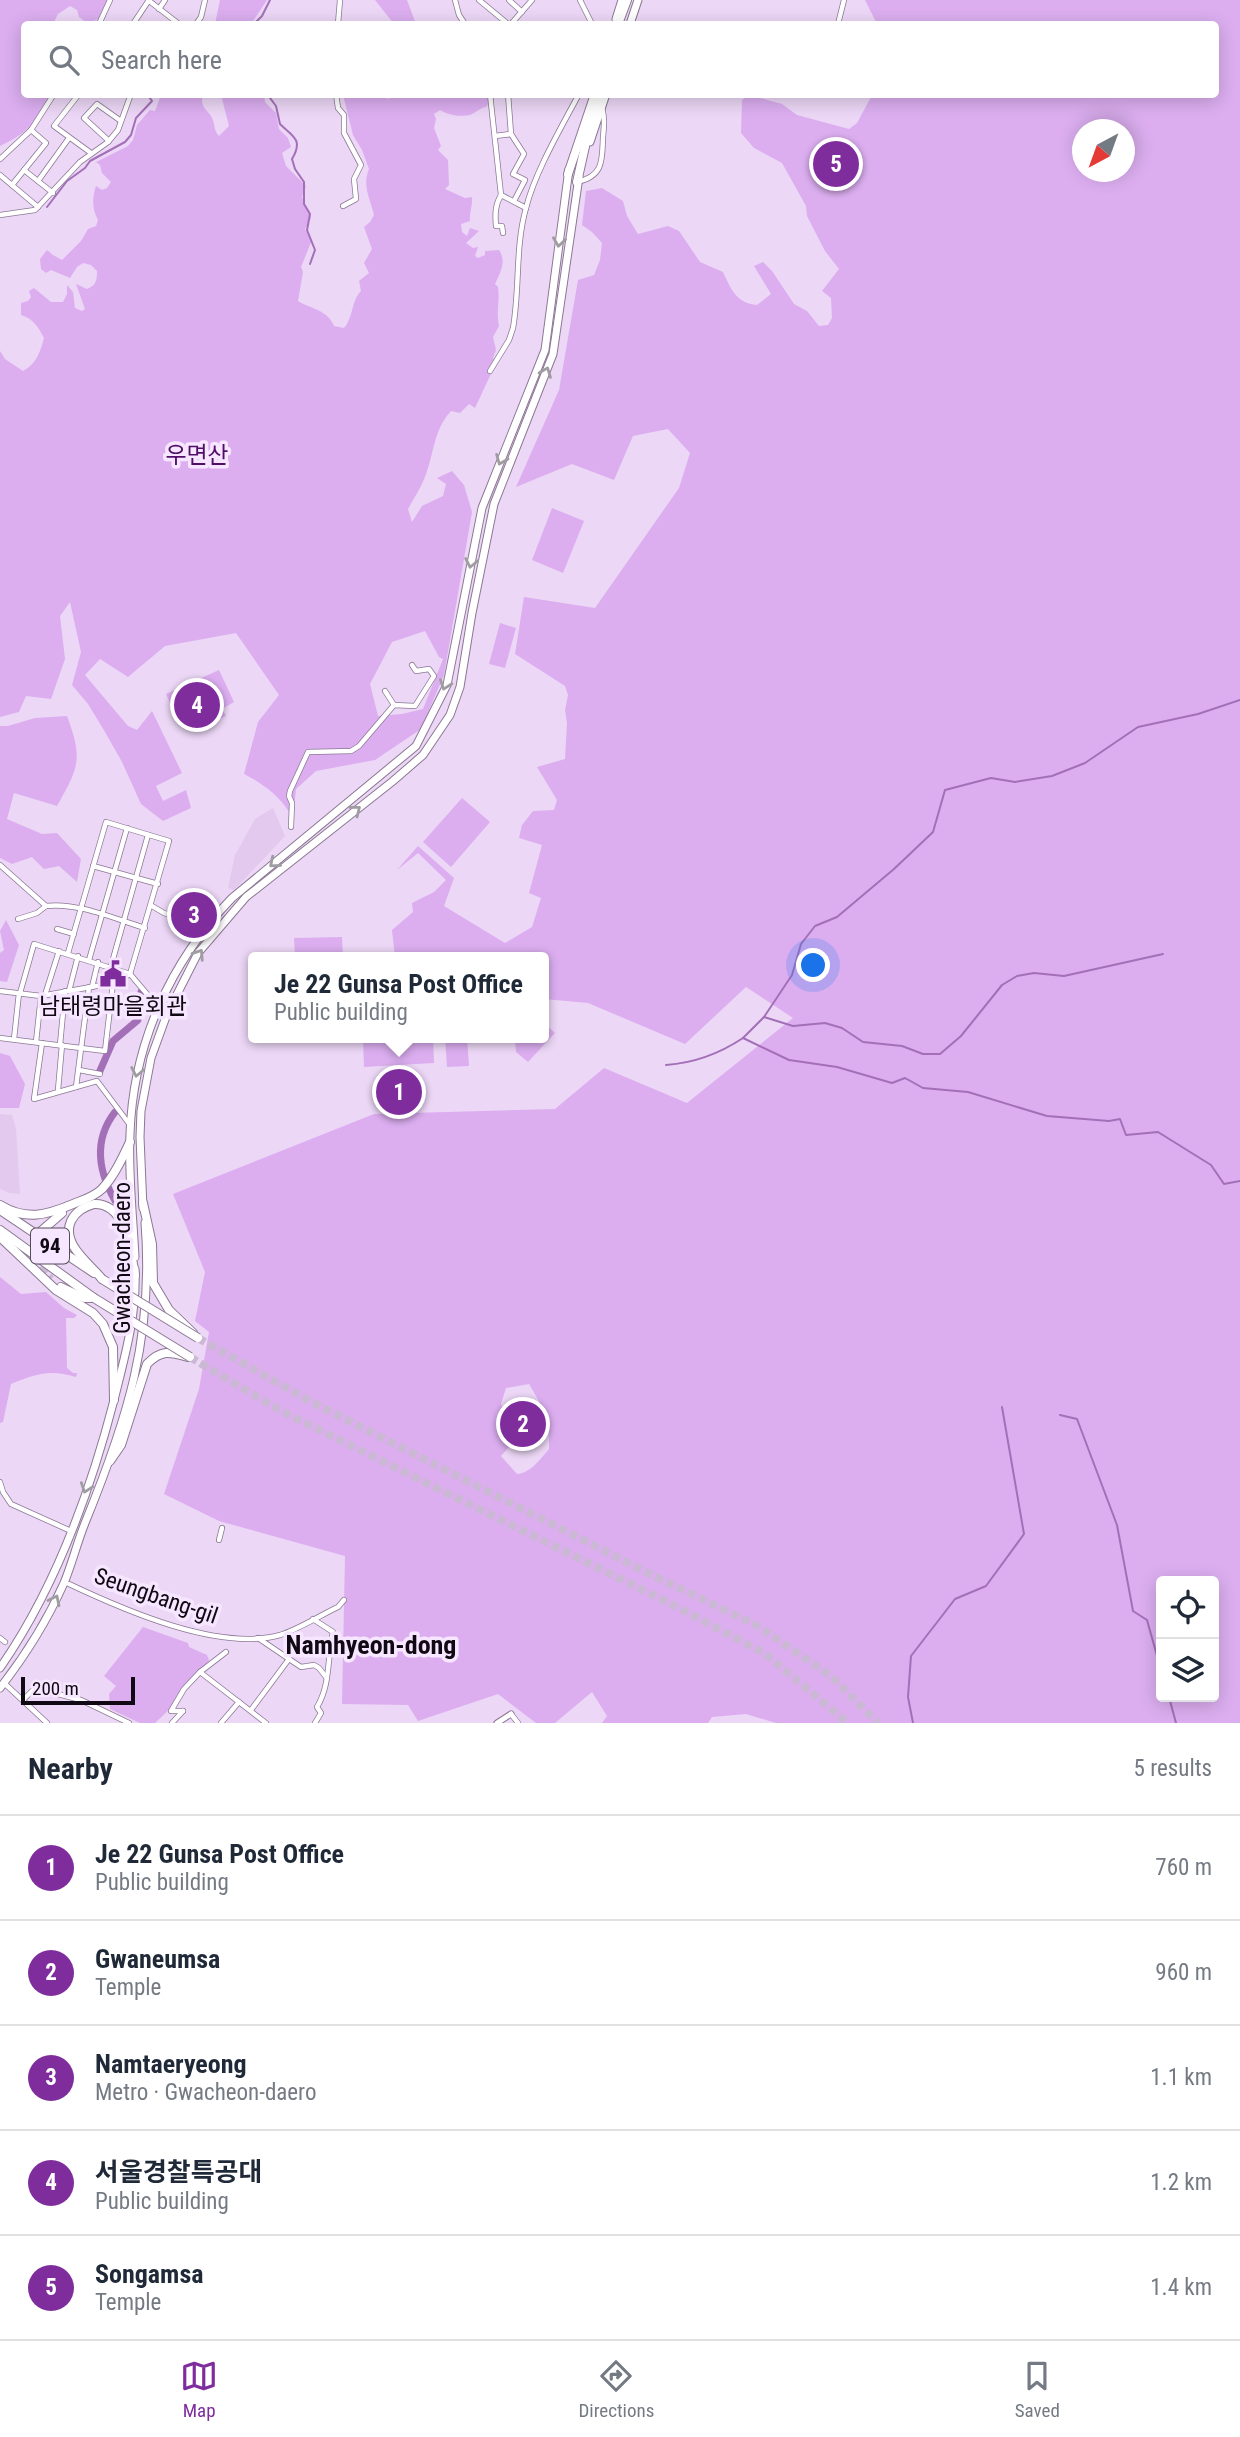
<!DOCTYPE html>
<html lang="en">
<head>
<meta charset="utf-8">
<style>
  :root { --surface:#fff; --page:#f6f6f7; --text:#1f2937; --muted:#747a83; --line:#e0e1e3; --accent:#7f2d9d }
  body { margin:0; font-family:"Roboto Condensed","Noto Sans KR",sans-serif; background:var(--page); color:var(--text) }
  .controls { position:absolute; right:21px; bottom:21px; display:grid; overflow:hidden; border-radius:7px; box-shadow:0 4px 18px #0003 }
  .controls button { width:63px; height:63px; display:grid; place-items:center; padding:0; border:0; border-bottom:2px solid var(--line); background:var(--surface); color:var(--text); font:35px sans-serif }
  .compass { position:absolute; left:1072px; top:119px; width:63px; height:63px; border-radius:50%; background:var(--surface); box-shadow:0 4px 18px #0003; rotate:221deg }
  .scale { position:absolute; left:21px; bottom:18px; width:114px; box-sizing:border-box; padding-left:7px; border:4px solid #100913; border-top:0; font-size:19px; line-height:24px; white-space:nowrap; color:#100913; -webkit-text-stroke:5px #f7e6ff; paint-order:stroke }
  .you { position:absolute; left:814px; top:966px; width:24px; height:24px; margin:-18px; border:5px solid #fff; border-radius:50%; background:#1a73e8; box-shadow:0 0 0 10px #1a73e833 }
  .badge { display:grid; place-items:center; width:46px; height:46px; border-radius:50%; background:var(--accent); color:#fff; font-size:23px; font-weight:700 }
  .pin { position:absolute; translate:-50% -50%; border:4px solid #fff; box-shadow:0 2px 7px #0006 }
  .popup { position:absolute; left:248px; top:952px; width:301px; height:91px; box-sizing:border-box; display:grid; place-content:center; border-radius:7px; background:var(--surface); filter:drop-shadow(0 2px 5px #0005); font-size:23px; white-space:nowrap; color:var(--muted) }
  .popup b { font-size:26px; color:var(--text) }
  .popup::after { content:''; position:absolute; left:50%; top:100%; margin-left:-14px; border:14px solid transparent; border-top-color:var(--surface) }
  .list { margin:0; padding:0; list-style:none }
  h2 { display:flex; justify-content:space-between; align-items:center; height:91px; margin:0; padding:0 28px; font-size:30px }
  h2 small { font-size:23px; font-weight:400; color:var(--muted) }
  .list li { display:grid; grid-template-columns:46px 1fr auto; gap:21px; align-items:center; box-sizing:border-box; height:105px; padding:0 28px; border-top:2px solid var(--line) }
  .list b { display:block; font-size:26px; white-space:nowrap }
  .list p { margin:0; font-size:23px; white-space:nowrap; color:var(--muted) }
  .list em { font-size:23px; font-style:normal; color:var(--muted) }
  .icon { flex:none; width:38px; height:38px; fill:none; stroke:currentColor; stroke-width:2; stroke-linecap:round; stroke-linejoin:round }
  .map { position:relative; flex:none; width:1240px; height:1723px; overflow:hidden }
  .search { position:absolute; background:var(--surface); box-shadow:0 4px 18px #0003; left:21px; right:21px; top:21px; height:77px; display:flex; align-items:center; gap:18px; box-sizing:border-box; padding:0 24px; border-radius:7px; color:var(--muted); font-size:26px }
  .sheet { height:616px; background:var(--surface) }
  nav { display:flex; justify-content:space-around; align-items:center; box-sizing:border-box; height:98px; border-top:2px solid var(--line); background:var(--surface); font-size:19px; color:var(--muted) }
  nav a { display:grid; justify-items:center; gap:4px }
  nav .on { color:var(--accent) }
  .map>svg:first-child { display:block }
  .built { fill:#e2c9ed }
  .green { fill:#dcaef0; fill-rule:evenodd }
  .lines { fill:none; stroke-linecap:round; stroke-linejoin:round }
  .stream { stroke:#a370b8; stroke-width:2 }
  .river { stroke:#a370b8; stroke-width:7 }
  .trunk-tunnel { stroke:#cbb8d4; stroke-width:8; stroke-dasharray:8 4; stroke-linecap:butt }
  .minor-casing { stroke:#8b7893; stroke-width:6 }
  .tertiary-casing { stroke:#8b7893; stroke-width:7 }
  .primary-casing { stroke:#8b7893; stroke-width:9 }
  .trunk-casing { stroke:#8b7893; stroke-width:10 }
  .minor { stroke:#fff; stroke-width:4.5 }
  .tertiary { stroke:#fff; stroke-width:5 }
  .primary { stroke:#fff; stroke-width:7 }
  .trunk { stroke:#fff; stroke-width:8 }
  .trunk-bridge-casing { stroke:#8b7893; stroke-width:10; stroke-linecap:butt }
  .trunk-bridge { stroke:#fff; stroke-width:8 }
  .oneway { stroke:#9f9da1 }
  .labels { text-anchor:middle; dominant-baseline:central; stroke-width:7; stroke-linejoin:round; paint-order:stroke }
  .shield { fill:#f7e6ff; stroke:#554b5a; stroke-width:2 }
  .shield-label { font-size:21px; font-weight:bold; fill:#100913 }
  .park-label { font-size:23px; fill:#510d68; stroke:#f7e6ff }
  .poi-label { font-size:23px; fill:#100913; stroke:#f7e6ff }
  .street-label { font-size:23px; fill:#100913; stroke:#f7e6ff }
  .quarter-label { font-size:26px; font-weight:bold; fill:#100913; stroke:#f7e6ff }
</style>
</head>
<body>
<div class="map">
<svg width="1240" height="1723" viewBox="0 0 1240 1723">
  <rect width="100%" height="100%" fill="#ecd7f6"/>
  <g class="built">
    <path d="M273 808 285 836 234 890 228 888 235 855 255 819Z"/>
    <path d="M0 1114 12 1115 16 1129 20 1194 9 1193 0 1189Z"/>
  </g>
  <g class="green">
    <path d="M0 0H107L98 19 88 24 79 17 77 10 70 6 58 14 54 22 57 24H24V94L53 95C37 121 28 133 0 146Z"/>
    <path d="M220 0H267L251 24H215Z"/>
    <path d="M375 0H407L416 24H394Z"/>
    <path d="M865 0H1240V1723H776L746 1714 712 1717 708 1723H602L607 1716 592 1692 555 1723H536L498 1694 418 1721 408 1705 342 1704 345 1556 219 1521 164 1494 199 1389 209 1332 195 1321 205 1272 173 1194 374 1114 555 1109 604 1068 687 1103 793 1018 746 987 685 1044 588 1003 544 999V957H395L392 930 413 912 412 903 434 892 446 880 418 853 397 870 418 846 454 878 444 906 505 943 532 927 541 898 529 893 542 845 519 838 522 825 533 811 554 810 557 800 537 767 565 759 567 723 565 710 568 695 565 686 515 654 524 597 595 608 679 488 690 453 668 429 633 436 614 480 572 464 516 487 559 390 578 280 594 275 600 260 602 243 592 232 582 225 586 191 602 188 623 201 627 216 638 234 668 226 679 231 700 262 723 272C731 289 736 303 757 305L771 294 754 266 763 262 772 271 794 304 807 311 819 326 828 325 832 318 831 298 822 291 839 269 825 251 807 216 806 206 782 163 754 148 741 133 742 100 749 95 782 104 797 115 849 129 857 123 872 95 1216 94V24H877ZM1082 130H1124V172H1082ZM529 1384C544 1409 550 1420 549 1449 540 1459 531 1473 517 1474L501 1456 516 1439 501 1404 506 1388ZM1161 1581H1214V1697H1161Z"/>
    <path d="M264 94 265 102 276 113 279 129 288 138 291 147 282 153 286 166 306 186 302 197 311 218 305 229 312 240 301 267 303 272 298 301C311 309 328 310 334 326L344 328C354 316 351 301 361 291L359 281 369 273 364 263 372 249 364 227 370 222 374 215C370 198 362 186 369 169L362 150 353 135 343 95H382L388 99 396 94 487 95 489 103 486 107C479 108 476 113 470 115 460 117 448 115 440 110L434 114 436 119 434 128 441 146 438 150 448 160 449 185 445 189 465 198 472 197C473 206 469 212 470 221L461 224 462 232 467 236 470 228 479 231 466 243 473 248 478 247 475 256 478 258 485 255V251L499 250C507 262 500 273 495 284L498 287C500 300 496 312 499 326L493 337 496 350 493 358 496 363 475 408 469 404 460 413 451 411C434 429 434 453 426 474 422 486 414 498 408 509L412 522 422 506 443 496 446 484 437 478 452 471 464 485 472 512 444 675 421 729 375 760 316 771 296 789 294 809 289 812C279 795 262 783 244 774L258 722 279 695 236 633 165 646 128 677 100 659 85 675 128 726 137 730 152 711 182 773 156 786 163 801 186 790 191 808 163 821 141 804 122 762 105 732 88 704 72 685 81 652 70 602 60 616 65 659 51 699 26 696 19 712 0 717V351L5 359 23 371C36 364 40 353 44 338 38 327 34 319 21 315V303L28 301 31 297 29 291 34 288 51 302H63L67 294V285L73 292 75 308 82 311 85 309 76 284 87 289C96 285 97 281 97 271L91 265 83 263 77 267 70 278 51 270 46 273 41 269 40 259 47 250 53 255 62 260 81 241 88 229 96 226 98 220C92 210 92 197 96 186L102 190 107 188 111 182 102 173 100 165 96 162 128 146 133 140 137 125 150 110 155 111 161 95H203C199 108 209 110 213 120 215 127 214 130 219 136L229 126 221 95ZM425 631 439 657 443 659 423 709 402 714 378 716 370 684 392 642Z"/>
    <path d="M552 508 584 521 563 573 532 560Z"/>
    <path d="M500 623 516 628 505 668 489 664Z"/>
    <path d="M219 670 234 702 222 709 226 716 188 731 181 722 179 723 166 694Z"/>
    <path d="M67 716C83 759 79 767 57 806L14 793 7 819 42 834 57 833 81 859 77 882 59 866 44 869 32 857 12 864 0 858V726H8L35 718Z"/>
    <path d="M462 798 490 822 451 867 423 842Z"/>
    <path d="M6 920 19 945 7 982 0 981V953L4 950 0 931Z"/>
    <path d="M342 937 343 957H295L294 938Z"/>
    <path d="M544 1023 555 1033 528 1062 516 1052 515 1039 544 1038Z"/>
    <path d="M363 1038H433L434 1063 364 1067Z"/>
    <path d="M445 1038H467L469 1066 447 1067Z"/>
    <path d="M0 1053 10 1056 25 1084 19 1108H0Z"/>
    <path d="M0 1277 21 1294 46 1292 64 1308 77 1315 74 1318H66L67 1368 73 1373H77L76 1377C50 1369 36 1374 11 1384L3 1422 0 1423Z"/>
    <path d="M143 1627 188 1643 189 1647 207 1655 209 1660 203 1669 183 1688 172 1707 155 1723H140L110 1709 109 1694 116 1686 104 1676Z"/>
  </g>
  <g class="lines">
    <g class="stream">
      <path d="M254 24 262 16 270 0"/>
      <path d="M267 94 276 106 280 124C292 136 304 139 292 159L295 169 304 182V204L310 214 307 230 315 250 310 264"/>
      <path d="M47 207 67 181 85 168 90 161 125 142 131 135 136 118 152 101 147 94"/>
      <path d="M764 1017 793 1026 825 1023 842 1028 863 1042 902 1046 923 1054H940L961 1036 1002 985 1017 976 1034 973 1064 976 1163 954"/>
      <path d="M743 1038 764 1017 792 975 801 944 815 926 837 917 894 869 933 832 945 790 991 778 1015 782 1052 776 1085 763 1138 727 1198 714 1240 700"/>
      <path d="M666 1065C694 1063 719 1054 743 1038L789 1060 837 1067 892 1083 905 1078 923 1088 968 1092 1047 1116 1109 1121 1120 1119 1126 1135 1158 1132 1211 1165 1224 1184 1240 1181"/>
      <path d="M1060 1415 1077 1419 1117 1525 1133 1611 1147 1620 1161 1670"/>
      <path d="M1169 1697 1176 1723"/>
      <path d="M913 1723 908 1697 911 1656 955 1599 986 1586 1024 1534 1002 1407"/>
    </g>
    <g class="river">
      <path d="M99 1073 113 1041 138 1020 141 992"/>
      <path d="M115 1112C91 1143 100 1178 120 1209"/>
    </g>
    <g class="trunk-tunnel">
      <path d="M40 1232C31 1249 39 1266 51 1279"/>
      <path d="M198 1338 308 1400 648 1573 758 1626 831 1676 878 1723"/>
      <path d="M190 1357 281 1411 677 1607 764 1653 848 1723"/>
    </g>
    <g class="minor-casing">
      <g id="minor">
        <path d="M148 0 179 24"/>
        <path d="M455 0 459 15 465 24"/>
        <path d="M479 0 508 24"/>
        <path d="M509 0 522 12"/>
        <path d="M580 0 592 24"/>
        <path d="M159 9 165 0"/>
        <path d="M99 24 110 0"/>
        <path d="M133 24 149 0"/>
        <path d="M196 24 201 17 205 0"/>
        <path d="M338 24 340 0"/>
        <path d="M511 24 532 0"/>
        <path d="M838 24 844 0"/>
        <path d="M79 94 54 126 91 153"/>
        <path d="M336 94 338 108 344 115V133L361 165 354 179 356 199 343 206"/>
        <path d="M490 94 501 195 526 208"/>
        <path d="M508 94 511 134"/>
        <path d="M495 136 511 134 524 154 513 174 525 180 514 201"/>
        <path d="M109 141 84 118 97 104 121 121"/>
        <path d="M0 159 31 130 54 94"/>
        <path d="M24 170 53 193"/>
        <path d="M0 175 38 207"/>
        <path d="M38 181 69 138"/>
        <path d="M577 182C604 176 602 160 603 137 604 126 605 118 602 108"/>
        <path d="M12 185 46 143 31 130"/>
        <path d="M501 195C495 205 495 214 496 226H502L503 233"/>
        <path d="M0 215 35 210 80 162 108 142 118 130 131 94"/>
        <path d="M490 371 509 340 513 328C520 288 515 247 526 208 535 172 561 128 579 94"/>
        <path d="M385 691 394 705"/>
        <path d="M291 827 292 803 289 796 290 791 308 752 351 751 359 746 394 705 415 706 434 676 429 669 416 671 412 665"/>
        <path d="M0 865 46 906C77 902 115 919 145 928"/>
        <path d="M93 866 158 884"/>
        <path d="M152 906 164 913 206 926"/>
        <path d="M18 919 37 913 46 906"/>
        <path d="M57 929 74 934"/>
        <path d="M68 953 106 822 169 841 130 974"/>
        <path d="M89 960 127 828"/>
        <path d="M111 966 148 835"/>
        <path d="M92 987 98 962"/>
        <path d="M0 991 41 996 113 983 130 974"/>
        <path d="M69 991 78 956"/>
        <path d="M20 993 34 944 130 974 158 1007"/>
        <path d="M45 995 59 951"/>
        <path d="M0 1038 105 1051 113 983"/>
        <path d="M14 1039 19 993"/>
        <path d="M36 1042 41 996"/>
        <path d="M42 1043 34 1099 97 1081 130 1125"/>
        <path d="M60 1045 65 991"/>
        <path d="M79 1070 100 1074"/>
        <path d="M76 1087 89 987"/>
        <path d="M58 1090 62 1045"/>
        <path d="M0 1482 3 1492 11 1504 71 1531"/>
        <path d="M219 1540 222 1528"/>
        <path d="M69 1584C124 1610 219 1652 280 1635 299 1629 319 1616 338 1607L344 1600"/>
        <path d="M313 1619 333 1632C327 1657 331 1684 317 1707L321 1713 315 1723"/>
        <path d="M0 1638 5 1642"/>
        <path d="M289 1659 301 1667 314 1665 319 1668 326 1677"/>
        <path d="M200 1672 226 1652"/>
        <path d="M4 1683 47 1723"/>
        <path d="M23 1700 35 1688 81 1700 129 1723"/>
        <path d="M251 1710 289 1659 258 1638"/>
        <path d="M183 1711H171L184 1689 200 1672 266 1723"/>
        <path d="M511 1714 518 1723"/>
        <path d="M172 1723 183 1711"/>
        <path d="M221 1723 239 1702"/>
      </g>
    </g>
    <g class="tertiary-casing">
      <path id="tertiary" d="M497 1723 511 1714"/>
    </g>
    <g class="primary-casing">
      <g id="primary">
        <path d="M616 19 622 0"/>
        <path d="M630 24 638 0"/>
        <path d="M590 142 606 94"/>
        <path d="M143 1208 140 1137 141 1111 151 1058 167 1014 198 953 246 897 393 781 423 755 450 715 460 687 472 613 494 504 553 354 579 177"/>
        <path d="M135 1257C133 1216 128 1174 130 1134 133 1044 170 962 232 898L416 746 447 685 482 508 545 350 569 169"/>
        <path d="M0 1668C55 1589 90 1493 114 1400 125 1356 137 1314 135 1269"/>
        <path d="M0 1688C25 1656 47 1621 64 1583 72 1564 77 1543 85 1523 127 1420 154 1337 145 1223"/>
      </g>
    </g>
    <g class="trunk-casing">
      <g id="trunk">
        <path d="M618 24 627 0"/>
        <path d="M568 174 595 94"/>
        <path d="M577 182 588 133 601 94"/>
        <path d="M143 1203 152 1244 153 1283 169 1310 193 1333"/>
        <path d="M0 1205C26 1221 47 1215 73 1204 83 1200 94 1197 102 1189 114 1176 122 1159 130 1142"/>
        <path d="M0 1210 94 1273"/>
        <path d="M0 1230 94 1298"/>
        <path d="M40 1232 62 1213"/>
        <path d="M0 1237 56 1290 93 1313 103 1324 113 1347 114 1400"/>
        <path d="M102 1279C89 1263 61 1244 71 1221 76 1211 84 1207 94 1204 127 1203 130 1251 135 1275"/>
        <path d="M61 1287 84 1298H94"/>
        <path d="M110 1461 121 1445 147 1364C162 1349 170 1352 188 1357"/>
      </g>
    </g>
    <use href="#minor" class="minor"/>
    <use href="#tertiary" class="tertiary"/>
    <use href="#primary" class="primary"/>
    <use href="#trunk" class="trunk"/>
    <g class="trunk-bridge-casing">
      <g id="trunk-bridge">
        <path d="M102 1279 198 1338"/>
        <path d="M94 1298 190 1357"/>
      </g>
    </g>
    <use href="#trunk-bridge" class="trunk-bridge"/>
  </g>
  <defs><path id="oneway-chevron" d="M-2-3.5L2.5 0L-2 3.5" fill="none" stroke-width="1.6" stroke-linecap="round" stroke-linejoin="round" transform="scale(1.75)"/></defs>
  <g class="oneway">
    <use href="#oneway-chevron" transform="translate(559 242) rotate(98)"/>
    <use href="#oneway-chevron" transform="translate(546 372) rotate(-69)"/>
    <use href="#oneway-chevron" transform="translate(501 460) rotate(112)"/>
    <use href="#oneway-chevron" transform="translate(471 563) rotate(101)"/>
    <use href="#oneway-chevron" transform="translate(445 685) rotate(110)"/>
    <use href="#oneway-chevron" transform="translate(356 810) rotate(-38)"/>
    <use href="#oneway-chevron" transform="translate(274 863) rotate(140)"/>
    <use href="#oneway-chevron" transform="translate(199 954) rotate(-57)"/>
    <use href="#oneway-chevron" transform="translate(137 1072) rotate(101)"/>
    <use href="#oneway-chevron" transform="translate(86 1488) rotate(109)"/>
    <use href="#oneway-chevron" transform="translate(55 1600) rotate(-64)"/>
  </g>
  <defs>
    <g id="civic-bare" transform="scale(2.1)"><path d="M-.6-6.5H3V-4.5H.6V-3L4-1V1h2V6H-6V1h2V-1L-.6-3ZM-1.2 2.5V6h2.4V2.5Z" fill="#7f2d9d" stroke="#f7e6ff" stroke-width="2.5" paint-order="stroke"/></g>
  </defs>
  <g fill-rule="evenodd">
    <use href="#civic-bare" x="113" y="974"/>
  </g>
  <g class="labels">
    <rect class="shield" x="31" y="1228.5" width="38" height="35" rx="5"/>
    <g class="shield-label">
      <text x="50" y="1246">94</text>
    </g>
    <g class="park-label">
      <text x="197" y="455">우면산</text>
    </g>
    <g class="poi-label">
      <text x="113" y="1006">남태령마을회관</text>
    </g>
    <g class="street-label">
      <text transform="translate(122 1258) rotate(-90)">Gwacheon-daero</text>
      <text transform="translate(156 1596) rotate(19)">Seungbang-gil</text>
    </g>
    <g class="quarter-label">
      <text x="371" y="1645">Namhyeon-dong</text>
    </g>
  </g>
</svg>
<div class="controls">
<button><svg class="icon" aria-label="locate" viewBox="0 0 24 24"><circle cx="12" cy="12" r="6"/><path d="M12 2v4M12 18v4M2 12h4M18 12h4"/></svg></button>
<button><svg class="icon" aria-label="layers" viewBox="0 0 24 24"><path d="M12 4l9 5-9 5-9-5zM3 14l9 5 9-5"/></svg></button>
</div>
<svg class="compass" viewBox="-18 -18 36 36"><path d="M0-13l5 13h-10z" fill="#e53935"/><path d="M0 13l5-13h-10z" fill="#747a83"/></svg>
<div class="scale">200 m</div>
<div class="you"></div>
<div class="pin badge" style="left:399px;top:1092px">1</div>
<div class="popup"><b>Je 22 Gunsa Post Office</b>Public building</div>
<div class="pin badge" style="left:523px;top:1424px">2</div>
<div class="pin badge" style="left:194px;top:915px">3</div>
<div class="pin badge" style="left:197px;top:705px">4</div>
<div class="pin badge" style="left:836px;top:164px">5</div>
<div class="search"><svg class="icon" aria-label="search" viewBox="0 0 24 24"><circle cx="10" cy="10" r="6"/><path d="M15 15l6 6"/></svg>Search here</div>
</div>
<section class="sheet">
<h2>Nearby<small>5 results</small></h2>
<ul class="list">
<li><span class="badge">1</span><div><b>Je 22 Gunsa Post Office</b><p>Public building</p></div><em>760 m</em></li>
<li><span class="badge">2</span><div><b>Gwaneumsa</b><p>Temple</p></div><em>960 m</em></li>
<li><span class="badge">3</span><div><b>Namtaeryeong</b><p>Metro · Gwacheon-daero</p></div><em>1.1 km</em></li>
<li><span class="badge">4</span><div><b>서울경찰특공대</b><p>Public building</p></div><em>1.2 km</em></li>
<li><span class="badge">5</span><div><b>Songamsa</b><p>Temple</p></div><em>1.4 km</em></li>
</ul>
</section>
<nav>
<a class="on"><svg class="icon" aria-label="map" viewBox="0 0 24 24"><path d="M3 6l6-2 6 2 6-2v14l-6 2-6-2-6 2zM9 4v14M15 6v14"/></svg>Map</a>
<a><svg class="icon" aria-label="directions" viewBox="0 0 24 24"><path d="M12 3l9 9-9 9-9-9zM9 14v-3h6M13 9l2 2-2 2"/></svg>Directions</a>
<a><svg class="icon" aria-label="saved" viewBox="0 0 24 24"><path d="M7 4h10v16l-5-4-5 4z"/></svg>Saved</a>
</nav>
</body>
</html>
